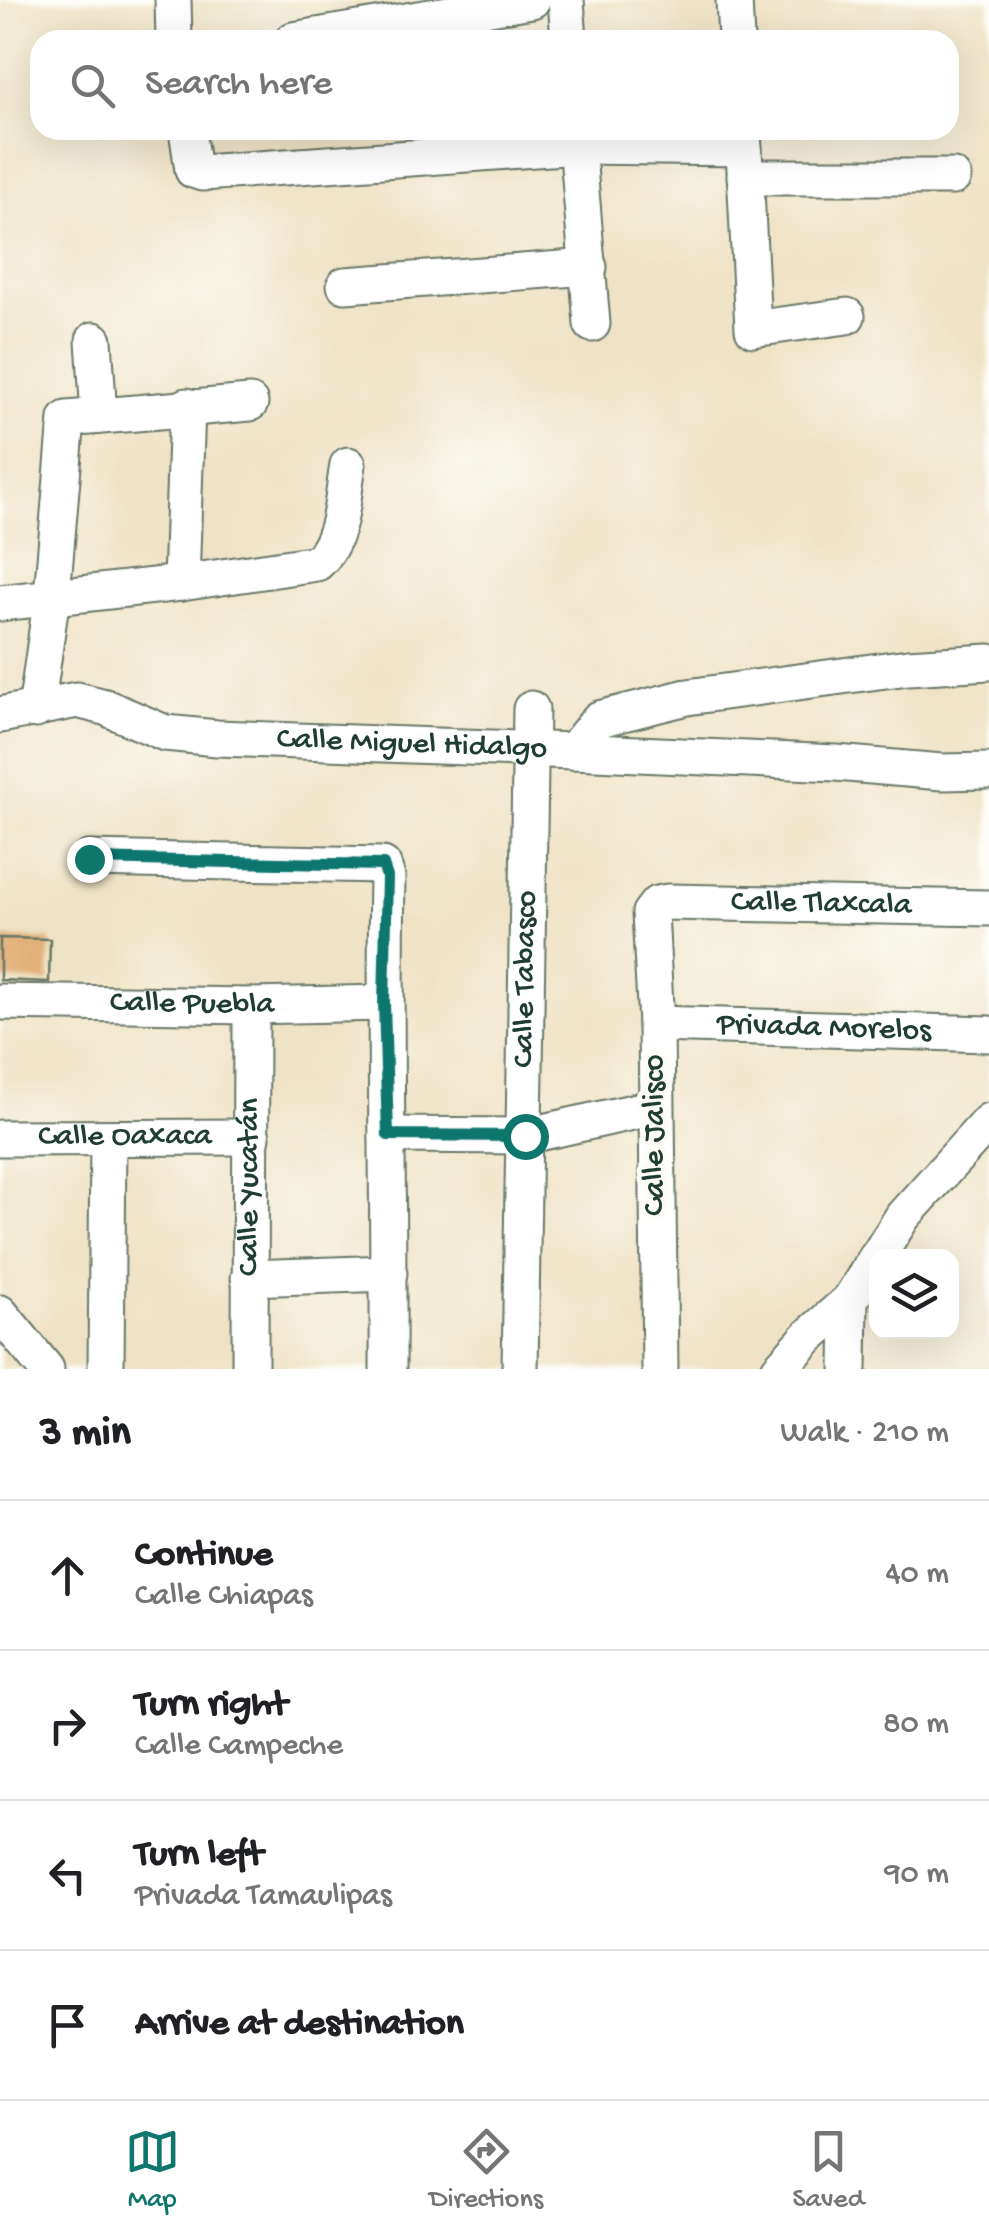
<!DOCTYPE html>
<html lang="en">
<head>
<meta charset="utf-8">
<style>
  :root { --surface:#fff; --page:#f2f2f2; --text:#202124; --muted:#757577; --line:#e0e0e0; --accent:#0f766e }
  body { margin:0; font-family:"Gochi Hand",sans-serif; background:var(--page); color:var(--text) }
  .controls { position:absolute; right:30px; bottom:30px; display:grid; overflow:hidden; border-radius:20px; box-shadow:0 10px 40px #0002 }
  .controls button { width:90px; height:90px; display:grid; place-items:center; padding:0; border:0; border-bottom:2px solid var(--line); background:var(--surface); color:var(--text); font:50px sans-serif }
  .stop { position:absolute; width:30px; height:30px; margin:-22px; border:8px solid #0f766e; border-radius:50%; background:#fff }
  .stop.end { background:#0f766e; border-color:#fff; box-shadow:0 2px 10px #0008 }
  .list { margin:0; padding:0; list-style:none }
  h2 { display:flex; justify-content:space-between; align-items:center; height:130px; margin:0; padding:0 40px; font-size:42px }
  h2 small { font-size:32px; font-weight:400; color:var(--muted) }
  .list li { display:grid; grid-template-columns:65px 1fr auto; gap:30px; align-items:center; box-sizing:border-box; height:150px; padding:0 40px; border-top:2px solid var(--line) }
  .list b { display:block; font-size:38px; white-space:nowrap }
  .list p { margin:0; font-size:32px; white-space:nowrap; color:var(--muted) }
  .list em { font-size:32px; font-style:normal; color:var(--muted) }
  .icon { flex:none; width:55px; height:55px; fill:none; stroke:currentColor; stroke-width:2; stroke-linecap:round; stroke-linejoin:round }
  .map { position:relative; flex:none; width:989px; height:1369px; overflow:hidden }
  .search { position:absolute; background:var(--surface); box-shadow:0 10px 40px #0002; left:30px; right:30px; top:30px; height:110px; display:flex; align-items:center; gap:25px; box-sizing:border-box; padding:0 35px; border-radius:30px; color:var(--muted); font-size:38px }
  .sheet { height:730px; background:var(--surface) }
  nav { display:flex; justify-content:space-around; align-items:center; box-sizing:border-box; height:140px; border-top:2px solid var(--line); background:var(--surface); font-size:28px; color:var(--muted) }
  nav a { display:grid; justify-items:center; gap:5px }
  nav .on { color:var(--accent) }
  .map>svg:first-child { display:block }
  .building { fill:#e2b079 }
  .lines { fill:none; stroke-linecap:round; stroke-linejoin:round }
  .minor-casing { stroke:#687767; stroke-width:39 }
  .minor { stroke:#fff; stroke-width:35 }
  .route { stroke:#0f766e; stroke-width:12 }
  .labels { text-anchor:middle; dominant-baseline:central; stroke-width:10; stroke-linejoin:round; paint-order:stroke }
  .street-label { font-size:32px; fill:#1f3d34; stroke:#fdfcf7 }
</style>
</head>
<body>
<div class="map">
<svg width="989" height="1369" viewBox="0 0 989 1369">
  <rect width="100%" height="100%" fill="#fdfcf7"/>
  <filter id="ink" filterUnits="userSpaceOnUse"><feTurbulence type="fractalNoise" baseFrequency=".01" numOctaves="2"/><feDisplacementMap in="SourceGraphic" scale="20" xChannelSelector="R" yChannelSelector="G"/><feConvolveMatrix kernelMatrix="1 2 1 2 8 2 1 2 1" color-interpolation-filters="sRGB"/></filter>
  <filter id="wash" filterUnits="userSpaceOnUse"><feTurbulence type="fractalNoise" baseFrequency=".0048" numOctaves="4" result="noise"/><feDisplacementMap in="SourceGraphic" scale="40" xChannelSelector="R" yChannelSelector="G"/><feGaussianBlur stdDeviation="2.25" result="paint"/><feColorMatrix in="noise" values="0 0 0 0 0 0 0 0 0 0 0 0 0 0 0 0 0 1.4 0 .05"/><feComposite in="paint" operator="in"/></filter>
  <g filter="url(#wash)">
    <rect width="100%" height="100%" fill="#efe3c5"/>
    <g id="blocks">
      <path class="building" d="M0 938 50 939 49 982 0 980Z"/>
    </g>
  </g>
  <g filter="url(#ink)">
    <use href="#blocks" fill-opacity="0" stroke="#687767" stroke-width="2.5"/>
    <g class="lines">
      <g class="minor-casing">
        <g id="minor">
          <path d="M173 0 174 40"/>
          <path d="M566 0 569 40"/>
          <path d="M734 0 736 40"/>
          <path d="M293 40 532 0"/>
          <path d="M187 130 193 170 202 173 578 146 744 148"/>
          <path d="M576 130 592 324"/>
          <path d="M743 130 753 329 847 316"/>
          <path d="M745 177H953"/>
          <path d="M345 285 589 267"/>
          <path d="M94 340 99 416"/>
          <path d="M181 583 187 406"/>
          <path d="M0 603 181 583 317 563C343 539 342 498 348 465"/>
          <path d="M36 710 52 595 67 419 250 403"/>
          <path id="s1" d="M0 715 77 700 105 707 165 733 217 738 573 751 599 719 687 697 908 667 989 662"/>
          <path d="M573 751 836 763 942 772 989 771"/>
          <path d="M89 859 383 865 387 877C384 1041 389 1205 388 1369"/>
          <path id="s2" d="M0 1002 251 1006 384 1003"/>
          <path id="s3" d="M656 1024 989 1034"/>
          <path d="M389 1135 525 1136 655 1107"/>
          <path id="s4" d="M0 1138 252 1137"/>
          <path d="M878 1256 903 1216 989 1121"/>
          <path d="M249 1278 389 1273"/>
          <path d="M0 1313 46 1369"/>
          <path d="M106 1369 108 1140"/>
          <path id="s5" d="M250 1369 251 1006"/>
          <path id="s6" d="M520 1369 531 709"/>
          <path id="s7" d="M660 1369 656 1024 650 913 657 904 668 902 989 908"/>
          <path d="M779 1369 809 1336 850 1300"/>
          <path d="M849 1369 850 1300 876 1258"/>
        </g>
      </g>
      <use href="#minor" class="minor"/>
    </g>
  </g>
  <g class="lines" filter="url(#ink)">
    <path class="route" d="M89 859 383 865 387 877 384 1003 388 1135 525 1136"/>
  </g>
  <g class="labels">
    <g class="street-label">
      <text stroke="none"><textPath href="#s1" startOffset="420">Calle Miguel Hidalgo</textPath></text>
      <text stroke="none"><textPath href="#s7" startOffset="632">Calle Tlaxcala</textPath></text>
      <text stroke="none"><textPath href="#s6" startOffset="390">Calle Tabasco</textPath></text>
      <text stroke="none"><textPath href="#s2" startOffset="192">Calle Puebla</textPath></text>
      <text stroke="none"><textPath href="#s3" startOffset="168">Privada Morelos</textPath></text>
      <text transform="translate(656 1135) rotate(-90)">Calle Jalisco</text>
      <text stroke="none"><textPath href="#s4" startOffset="125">Calle Oaxaca</textPath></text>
      <text stroke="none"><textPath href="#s5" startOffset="182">Calle Yucatán</textPath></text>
    </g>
  </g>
</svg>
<div class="controls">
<button><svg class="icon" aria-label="layers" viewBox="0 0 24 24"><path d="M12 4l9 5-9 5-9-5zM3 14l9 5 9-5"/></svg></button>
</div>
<div class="stop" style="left:525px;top:1136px"></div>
<div class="stop end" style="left:89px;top:859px"></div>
<div class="search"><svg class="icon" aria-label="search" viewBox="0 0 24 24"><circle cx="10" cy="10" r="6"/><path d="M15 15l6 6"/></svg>Search here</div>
</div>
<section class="sheet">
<h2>3 min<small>Walk · 210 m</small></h2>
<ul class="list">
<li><svg class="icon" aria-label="ahead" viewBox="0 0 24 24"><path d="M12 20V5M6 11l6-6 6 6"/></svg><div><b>Continue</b><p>Calle Chiapas</p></div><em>40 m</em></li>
<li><svg class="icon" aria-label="right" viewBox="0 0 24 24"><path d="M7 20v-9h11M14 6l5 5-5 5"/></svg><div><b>Turn right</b><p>Calle Campeche</p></div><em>80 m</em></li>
<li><svg class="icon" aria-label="left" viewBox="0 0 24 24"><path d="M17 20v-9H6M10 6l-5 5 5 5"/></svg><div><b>Turn left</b><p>Privada Tamaulipas</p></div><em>90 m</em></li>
<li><svg class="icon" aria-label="arrive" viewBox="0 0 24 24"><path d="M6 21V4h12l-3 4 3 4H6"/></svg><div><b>Arrive at destination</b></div></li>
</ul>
</section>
<nav>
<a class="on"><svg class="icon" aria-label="map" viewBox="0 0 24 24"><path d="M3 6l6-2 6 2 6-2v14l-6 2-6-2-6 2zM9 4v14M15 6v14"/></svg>Map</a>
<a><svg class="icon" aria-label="directions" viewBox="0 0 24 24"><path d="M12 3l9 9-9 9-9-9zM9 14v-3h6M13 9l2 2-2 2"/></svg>Directions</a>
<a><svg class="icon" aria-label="saved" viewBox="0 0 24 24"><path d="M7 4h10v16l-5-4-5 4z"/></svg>Saved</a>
</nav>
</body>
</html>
